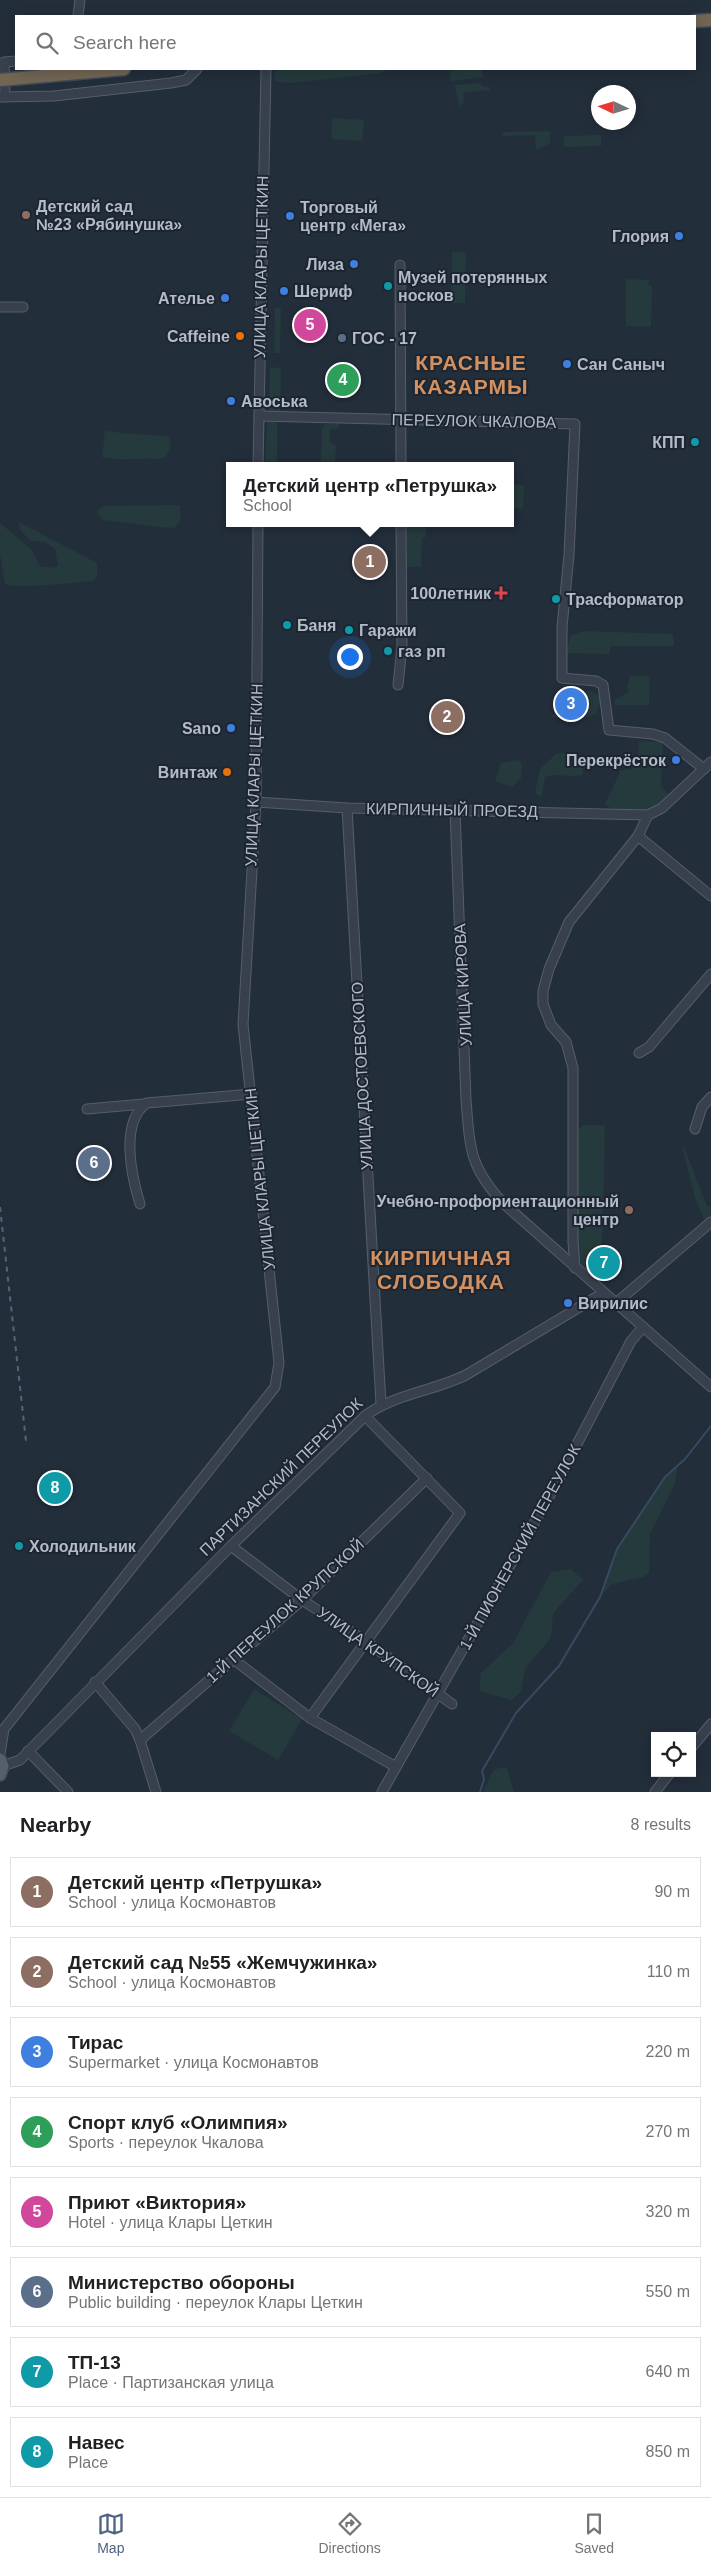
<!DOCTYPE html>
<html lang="en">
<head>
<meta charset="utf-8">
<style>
  :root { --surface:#fff; --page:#f6f6f6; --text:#202124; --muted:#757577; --line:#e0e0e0; --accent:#4f6482 }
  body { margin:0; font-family:Helvetica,sans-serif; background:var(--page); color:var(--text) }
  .controls { position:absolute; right:15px; bottom:15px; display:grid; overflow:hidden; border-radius:0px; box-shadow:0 2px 12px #0003 }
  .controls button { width:45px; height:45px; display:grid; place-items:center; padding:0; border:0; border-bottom:1px solid var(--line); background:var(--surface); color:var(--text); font:25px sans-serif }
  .compass { position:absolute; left:591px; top:85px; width:45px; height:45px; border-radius:50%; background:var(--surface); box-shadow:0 2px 12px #0003; rotate:274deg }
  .you { position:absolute; left:349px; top:656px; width:18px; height:18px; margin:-12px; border:4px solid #fff; border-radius:50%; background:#1a73e8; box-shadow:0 0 0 8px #1a73e833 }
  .badge { display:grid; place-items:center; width:32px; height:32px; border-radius:50%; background:var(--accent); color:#fff; font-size:16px; font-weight:700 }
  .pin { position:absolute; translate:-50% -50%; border:2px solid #fff; box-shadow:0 1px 5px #0006 }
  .popup { position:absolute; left:226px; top:462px; width:288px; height:65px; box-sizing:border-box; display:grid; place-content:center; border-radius:0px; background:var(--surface); filter:drop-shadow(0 1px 4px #0005); font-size:16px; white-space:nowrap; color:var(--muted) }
  .popup b { font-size:19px; color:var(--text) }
  .popup::after { content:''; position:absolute; left:50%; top:100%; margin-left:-10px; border:10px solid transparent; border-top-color:var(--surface) }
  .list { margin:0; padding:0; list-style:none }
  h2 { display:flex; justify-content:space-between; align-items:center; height:65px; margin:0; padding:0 20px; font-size:21px }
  h2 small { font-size:16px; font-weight:400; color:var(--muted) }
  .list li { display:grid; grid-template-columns:32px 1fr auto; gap:15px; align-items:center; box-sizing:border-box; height:70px; margin:0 10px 10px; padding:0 10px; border:1px solid var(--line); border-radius:0px }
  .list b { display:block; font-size:19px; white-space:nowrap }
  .list p { margin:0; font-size:16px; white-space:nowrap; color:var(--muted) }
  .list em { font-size:16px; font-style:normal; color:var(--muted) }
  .icon { flex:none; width:28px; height:28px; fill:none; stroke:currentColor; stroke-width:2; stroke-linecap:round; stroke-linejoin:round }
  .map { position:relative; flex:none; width:711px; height:1792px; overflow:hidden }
  .search { position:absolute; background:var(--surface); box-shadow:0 2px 12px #0003; left:15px; right:15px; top:15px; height:55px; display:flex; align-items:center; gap:12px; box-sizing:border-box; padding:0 18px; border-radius:0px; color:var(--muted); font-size:19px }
  .sheet { height:705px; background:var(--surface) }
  nav { display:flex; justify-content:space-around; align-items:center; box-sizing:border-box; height:70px; border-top:1px solid var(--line); background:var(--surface); font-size:14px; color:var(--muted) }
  nav a { display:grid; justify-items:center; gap:2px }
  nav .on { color:var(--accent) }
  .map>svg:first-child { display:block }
  .green { fill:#253a3c }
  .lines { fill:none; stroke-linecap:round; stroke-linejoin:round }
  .stream { stroke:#374a62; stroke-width:2 }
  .minor-casing { stroke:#555e69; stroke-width:11 }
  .major-casing { stroke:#404954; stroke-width:14 }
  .highway-casing { stroke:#424b56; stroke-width:15 }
  .minor { stroke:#37404c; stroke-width:9 }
  .major { stroke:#555f6c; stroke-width:11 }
  .highway { stroke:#726554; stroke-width:12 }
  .rail { stroke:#596473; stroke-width:2; stroke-dasharray:5 5; stroke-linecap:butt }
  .highway-bridge-casing { stroke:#424b56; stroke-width:15; stroke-linecap:butt }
  .highway-bridge { stroke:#726554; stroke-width:12 }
  .education-dot { fill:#8d6e63; stroke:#1c2530; stroke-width:2 }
  .shop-dot { fill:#3f7fe0; stroke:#1c2530; stroke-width:2 }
  .culture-dot { fill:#0f9aa8; stroke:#1c2530; stroke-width:2 }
  .food-dot { fill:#e8710a; stroke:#1c2530; stroke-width:2 }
  .service-dot { fill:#5c6f8a; stroke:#1c2530; stroke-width:2 }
  .health-dot { fill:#e0444e; stroke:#1c2530; stroke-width:2 }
  .labels { text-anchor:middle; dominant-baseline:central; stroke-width:4; stroke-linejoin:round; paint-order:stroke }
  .poi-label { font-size:16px; font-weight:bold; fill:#b2bbc7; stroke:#1c2530; text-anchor:start }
  .street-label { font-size:16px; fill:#b2bbc7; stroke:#1c2530 }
  .district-label { font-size:21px; font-weight:bold; letter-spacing:1px; fill:#d39162; stroke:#1c2530 }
</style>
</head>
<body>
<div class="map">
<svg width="711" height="1792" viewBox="0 0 711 1792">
  <rect width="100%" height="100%" fill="#232e3b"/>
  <g class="green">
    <path d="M278 69H389L381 73 293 83 275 82 274 75Z"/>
    <path d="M449 69H482L483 77 451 81Z"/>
    <path d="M480 83 483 87H489L490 90 463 93 465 102 459 106 455 85Z"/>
    <path d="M332 118 364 120 362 141 331 139Z"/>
    <path d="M550 131V143L536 151 535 135 503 136V132Z"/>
    <path d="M601 135V146L564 147V136Z"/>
    <path d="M452 252H466L465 303H451Z"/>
    <path d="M626 279 649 280V286H652L651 327 626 326Z"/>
    <path d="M275 308H281L280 353H274Z"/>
    <path d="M270 367 281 368 280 414H269Z"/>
    <path d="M267 422H277V466H265Z"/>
    <path d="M325 424H339V428L330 430V442L336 446 335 464H331L330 466H321L322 428Z"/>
    <path d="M105 430C126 436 147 433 169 437L171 448 165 457 159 459C145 458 113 461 102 457Z"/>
    <path d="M510 484 524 485 523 509 510 508Z"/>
    <path d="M174 505 180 506C181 515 182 522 174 528 150 527 128 522 103 520L98 514 99 509 104 506Z"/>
    <path d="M19 522 97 563V577L93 581C77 582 15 590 5 584L0 554V523L31 549 40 566 53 568 58 565 55 549 45 542 31 541 20 530Z"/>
    <path d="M407 525H426V537L422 538 421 567H406Z"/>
    <path d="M583 631 673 634 674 646H611L609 654 567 653 570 636Z"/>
    <path d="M630 676H650L649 705H615V700L629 692 627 686Z"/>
    <path d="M590 691 602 697 596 714 584 718 550 717 558 711 582 712 583 703 579 694Z"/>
    <path d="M639 741 663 742 661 787 669 796 646 812 617 813 605 804 621 770 632 769 638 764Z"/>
    <path d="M572 752 582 760 583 775C569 778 559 773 545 777L541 797 535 793 540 769 556 754Z"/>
    <path d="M519 760 522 765 521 778 512 787 495 781 501 763Z"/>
    <path d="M583 1125H605L603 1228 600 1255 587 1268 582 1266 575 1239 576 1133Z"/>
    <path d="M682 1146H684L706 1204 711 1207V1216L705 1221 696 1201Z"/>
    <path d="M678 1466 675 1483 650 1534 649 1573 643 1577 612 1584 600 1597 617 1549 665 1477Z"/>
    <path d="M571 1569 583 1580 553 1613 551 1638 525 1669 521 1691 512 1700 479 1691 481 1673 513 1643 551 1572Z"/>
    <path d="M254 1689 302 1719 278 1760 229 1731Z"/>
    <path d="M501 1767 507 1769 514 1792H483L493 1771Z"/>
  </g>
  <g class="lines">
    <path class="stream" d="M480 1792 484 1779 482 1771 516 1713 559 1666 600 1597 617 1549 665 1477 685 1459 711 1426"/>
    <g class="minor-casing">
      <g id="minor">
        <path d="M78 16 80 0"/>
        <path d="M0 97 54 96 171 83 186 80 197 69"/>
        <path d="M5 97 4 62 16 61"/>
        <path d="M400 265 401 466"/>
        <path d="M0 307H23"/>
        <path d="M259 416 575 424 569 555 562 627V678L596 681 603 685 609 730 653 734 665 738 704 769"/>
        <path d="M258 466 266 69"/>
        <path d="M398 685 402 647 401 523"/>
        <path d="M256 802 347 808 648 815"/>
        <path d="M347 808 381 1404"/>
        <path d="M455 810 466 1100C470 1148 469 1166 503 1203L711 1387"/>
        <path d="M638 836 711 896"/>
        <path d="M639 1053 649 1047 711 974"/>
        <path d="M87 1109 144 1104"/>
        <path d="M695 1129 702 1107 711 1097"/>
        <path d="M140 1204C132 1178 119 1122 147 1103L252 1094"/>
        <path d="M575 1268 573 1242V1068L566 1042 551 1025 543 1004V991L549 969 569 922 638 836 648 815 662 808 711 762"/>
        <path d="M616 1303 711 1222"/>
        <path d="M231 1546 302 1600 367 1642 452 1704"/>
        <path d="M233 1659 310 1718 396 1767"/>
        <path d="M95 1682 135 1729 140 1740 156 1792"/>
        <path d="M310 1718 460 1513 365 1416"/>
        <path d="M140 1740 302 1600 427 1478"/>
        <path d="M692 1747 711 1724"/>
        <path d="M28 1751 68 1792"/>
        <path d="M0 1754 4 1729 275 1387 279 1363 243 1024 256 802 258 523"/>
        <path d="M3 1766 20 1760 231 1546 365 1416C394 1394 434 1391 466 1375L603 1293"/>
        <path d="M382 1792 555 1486 631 1341 643 1327"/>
        <path d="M655 1792 670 1773"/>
      </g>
    </g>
    <g class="major-casing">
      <path id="major" d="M0 1759 3 1766 0 1775"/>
    </g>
    <g class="highway-casing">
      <g id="highway">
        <path d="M695 21 711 20"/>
        <path d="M33 77 124 69"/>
      </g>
    </g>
    <use href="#minor" class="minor"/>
    <use href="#major" class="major"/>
    <use href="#highway" class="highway"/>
    <path class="rail" d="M0 1207 26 1441"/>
    <g class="highway-bridge-casing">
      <path id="highway-bridge" d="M0 80 33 77"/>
    </g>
    <use href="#highway-bridge" class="highway-bridge"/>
  </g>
  <g class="education-dot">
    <circle cx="26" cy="215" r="5"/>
    <circle cx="629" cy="1210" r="5"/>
  </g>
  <g class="shop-dot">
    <circle cx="290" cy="216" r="5"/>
    <circle cx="679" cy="236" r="5"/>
    <circle cx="354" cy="264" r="5"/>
    <circle cx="284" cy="291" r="5"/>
    <circle cx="225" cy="298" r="5"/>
    <circle cx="567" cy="364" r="5"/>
    <circle cx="231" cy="401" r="5"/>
    <circle cx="231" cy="728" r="5"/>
    <circle cx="676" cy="760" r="5"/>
    <circle cx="568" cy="1303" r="5"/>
  </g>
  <g class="culture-dot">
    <circle cx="388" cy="286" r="5"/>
    <circle cx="695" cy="442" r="5"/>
    <circle cx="556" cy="599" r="5"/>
    <circle cx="287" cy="625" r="5"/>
    <circle cx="349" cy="630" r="5"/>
    <circle cx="388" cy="651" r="5"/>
    <circle cx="19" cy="1546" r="5"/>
  </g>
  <g class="food-dot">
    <circle cx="240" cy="336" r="5"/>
    <circle cx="227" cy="772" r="5"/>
  </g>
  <circle class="service-dot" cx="342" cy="338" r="5"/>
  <path class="health-dot" d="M498.5 585.5h5v5h5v5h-5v5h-5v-5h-5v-5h5z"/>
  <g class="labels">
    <g class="poi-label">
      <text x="36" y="206">Детский сад<tspan x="36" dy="18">№23 «Рябинушка»</tspan></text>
      <text x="300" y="207">Торговый<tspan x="300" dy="18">центр «Мега»</tspan></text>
      <text x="669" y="236" text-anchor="end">Глория</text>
      <text x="344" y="264" text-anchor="end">Лиза</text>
      <text x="398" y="277">Музей потерянных<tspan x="398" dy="18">носков</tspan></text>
      <text x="294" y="291">Шериф</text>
      <text x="215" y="298" text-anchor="end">Ателье</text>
      <text x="230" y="336" text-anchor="end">Caffeine</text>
      <text x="352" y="338">ГОС - 17</text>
      <text x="577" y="364">Сан Саныч</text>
      <text x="241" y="401">Авоська</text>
      <text x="685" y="442" text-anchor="end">КПП</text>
      <text x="491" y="593" text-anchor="end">100летник</text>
      <text x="566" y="599">Трасформатор</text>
      <text x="297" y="625">Баня</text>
      <text x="359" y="630">Гаражи</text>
      <text x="398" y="651">газ рп</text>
      <text x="221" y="728" text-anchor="end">Sano</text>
      <text x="666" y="760" text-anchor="end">Перекрёсток</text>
      <text x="217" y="772" text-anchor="end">Винтаж</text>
      <text x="619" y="1201" text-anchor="end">Учебно-профориентационный<tspan x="619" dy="18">центр</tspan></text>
      <text x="578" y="1303">Вирилис</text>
      <text x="29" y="1546">Холодильник</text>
    </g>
    <g class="street-label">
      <text transform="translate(261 267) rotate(-89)">УЛИЦА КЛАРЫ ЦЕТКИН</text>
      <text transform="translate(474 421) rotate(1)">ПЕРЕУЛОК ЧКАЛОВА</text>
      <text transform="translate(254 775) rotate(-88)">УЛИЦА КЛАРЫ ЦЕТКИН</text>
      <text transform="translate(452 810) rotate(1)">КИРПИЧНЫЙ ПРОЕЗД</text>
      <text transform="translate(463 985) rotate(-93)">УЛИЦА КИРОВА</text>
      <text transform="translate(362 1076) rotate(-93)">УЛИЦА ДОСТОЕВСКОГО</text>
      <text transform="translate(260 1179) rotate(-96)">УЛИЦА КЛАРЫ ЦЕТКИН</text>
      <text transform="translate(281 1477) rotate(-44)">ПАРТИЗАНСКИЙ ПЕРЕУЛОК</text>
      <text transform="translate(520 1547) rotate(-61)">1-Й ПИОНЕРСКИЙ ПЕРЕУЛОК</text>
      <text transform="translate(285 1611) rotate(-42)">1-Й ПЕРЕУЛОК КРУПСКОЙ</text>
      <text transform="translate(378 1652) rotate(35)">УЛИЦА КРУПСКОЙ</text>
    </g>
    <g class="district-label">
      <text x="471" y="362">КРАСНЫЕ<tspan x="471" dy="24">КАЗАРМЫ</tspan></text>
      <text x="441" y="1257">КИРПИЧНАЯ<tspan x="441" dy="24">СЛОБОДКА</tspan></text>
    </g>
  </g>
</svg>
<div class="controls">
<button><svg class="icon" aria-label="locate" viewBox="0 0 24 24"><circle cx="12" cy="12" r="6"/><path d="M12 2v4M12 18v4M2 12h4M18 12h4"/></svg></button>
</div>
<svg class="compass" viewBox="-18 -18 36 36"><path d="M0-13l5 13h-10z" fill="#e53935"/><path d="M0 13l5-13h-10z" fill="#757577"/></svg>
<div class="you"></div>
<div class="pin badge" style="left:370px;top:562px;background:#8d6e63">1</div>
<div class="popup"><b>Детский центр «Петрушка»</b>School</div>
<div class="pin badge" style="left:447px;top:717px;background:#8d6e63">2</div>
<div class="pin badge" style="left:571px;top:704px;background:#3f7fe0">3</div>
<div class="pin badge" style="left:343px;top:380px;background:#2e9e5b">4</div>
<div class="pin badge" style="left:310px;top:325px;background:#d1479c">5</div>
<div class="pin badge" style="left:94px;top:1163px;background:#5c6f8a">6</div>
<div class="pin badge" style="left:604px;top:1263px;background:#0f9aa8">7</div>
<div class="pin badge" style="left:55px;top:1488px;background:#0f9aa8">8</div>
<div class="search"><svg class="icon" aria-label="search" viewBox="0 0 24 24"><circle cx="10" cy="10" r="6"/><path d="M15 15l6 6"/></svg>Search here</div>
</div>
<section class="sheet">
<h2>Nearby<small>8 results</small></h2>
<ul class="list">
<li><span class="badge" style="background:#8d6e63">1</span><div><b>Детский центр «Петрушка»</b><p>School · улица Космонавтов</p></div><em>90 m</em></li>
<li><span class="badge" style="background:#8d6e63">2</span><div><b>Детский сад №55 «Жемчужинка»</b><p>School · улица Космонавтов</p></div><em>110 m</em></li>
<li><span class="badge" style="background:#3f7fe0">3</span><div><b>Тирас</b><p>Supermarket · улица Космонавтов</p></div><em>220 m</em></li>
<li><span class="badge" style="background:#2e9e5b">4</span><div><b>Спорт клуб «Олимпия»</b><p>Sports · переулок Чкалова</p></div><em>270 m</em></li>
<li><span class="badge" style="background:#d1479c">5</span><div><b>Приют «Виктория»</b><p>Hotel · улица Клары Цеткин</p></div><em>320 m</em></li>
<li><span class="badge" style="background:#5c6f8a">6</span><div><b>Министерство обороны</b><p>Public building · переулок Клары Цеткин</p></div><em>550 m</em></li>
<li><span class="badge" style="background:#0f9aa8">7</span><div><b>ТП-13</b><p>Place · Партизанская улица</p></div><em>640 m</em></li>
<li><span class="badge" style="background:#0f9aa8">8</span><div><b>Навес</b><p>Place</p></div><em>850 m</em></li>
</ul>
</section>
<nav>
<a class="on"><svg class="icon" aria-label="map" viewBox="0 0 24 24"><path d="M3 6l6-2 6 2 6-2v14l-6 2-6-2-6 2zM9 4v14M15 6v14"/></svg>Map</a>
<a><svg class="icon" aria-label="directions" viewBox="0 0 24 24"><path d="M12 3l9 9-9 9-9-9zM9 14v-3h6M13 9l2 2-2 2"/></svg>Directions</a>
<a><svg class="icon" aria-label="saved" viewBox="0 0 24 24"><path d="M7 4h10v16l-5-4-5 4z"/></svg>Saved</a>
</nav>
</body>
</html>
